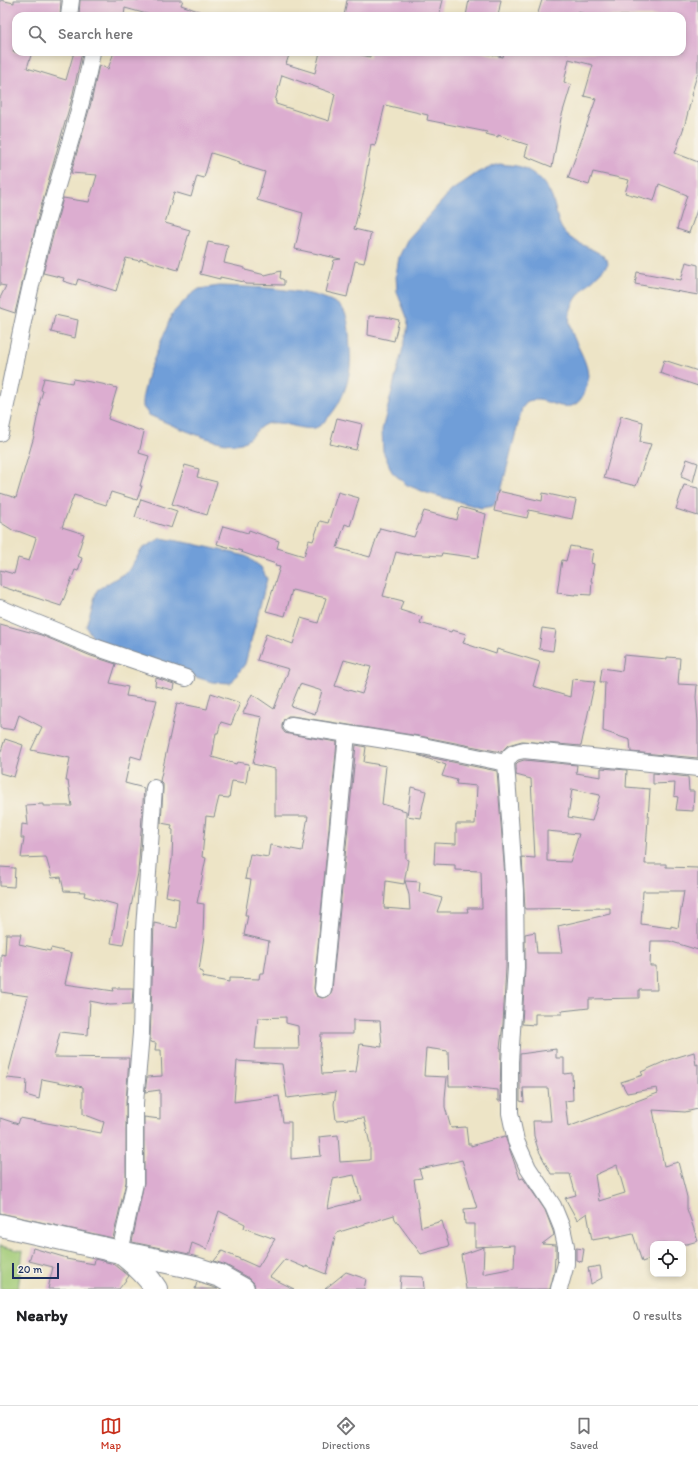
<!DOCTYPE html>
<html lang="en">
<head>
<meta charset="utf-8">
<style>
  :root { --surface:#fff; --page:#f2f2f2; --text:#202124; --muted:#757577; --line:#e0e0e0; --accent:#c8321e }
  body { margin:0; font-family:Itim,sans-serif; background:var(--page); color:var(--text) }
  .controls { position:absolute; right:12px; bottom:12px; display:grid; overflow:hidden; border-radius:8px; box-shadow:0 2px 6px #0003 }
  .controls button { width:36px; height:36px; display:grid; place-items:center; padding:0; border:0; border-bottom:1px solid var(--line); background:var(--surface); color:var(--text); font:20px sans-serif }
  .scale { position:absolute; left:12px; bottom:10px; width:47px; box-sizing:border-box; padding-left:4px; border:2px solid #1b2f5e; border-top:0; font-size:11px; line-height:14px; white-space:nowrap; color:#1b2f5e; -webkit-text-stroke:3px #f7f3e8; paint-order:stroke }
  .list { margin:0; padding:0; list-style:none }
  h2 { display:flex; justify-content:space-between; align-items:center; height:52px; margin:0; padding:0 16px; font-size:17px }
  h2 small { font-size:13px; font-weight:400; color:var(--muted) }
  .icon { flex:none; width:22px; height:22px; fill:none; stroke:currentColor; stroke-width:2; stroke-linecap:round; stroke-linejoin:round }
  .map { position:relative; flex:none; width:698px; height:1289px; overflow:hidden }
  .search { position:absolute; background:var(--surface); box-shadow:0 2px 6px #0003; left:12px; right:12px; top:12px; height:44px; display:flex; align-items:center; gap:10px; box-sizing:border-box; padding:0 14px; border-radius:12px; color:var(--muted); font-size:15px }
  .sheet { height:116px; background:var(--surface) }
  nav { display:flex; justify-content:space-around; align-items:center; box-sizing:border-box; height:56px; border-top:1px solid var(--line); background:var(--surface); font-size:11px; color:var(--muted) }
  nav a { display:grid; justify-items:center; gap:2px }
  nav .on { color:var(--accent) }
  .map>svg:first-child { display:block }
  .green { fill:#a2cb77; stroke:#5e7d6a }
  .water { fill:#6f9ed8; stroke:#45669b }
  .building { fill:#dcadd0; fill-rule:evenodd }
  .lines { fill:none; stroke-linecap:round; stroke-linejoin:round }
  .street-casing { stroke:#848a92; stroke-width:18 }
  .secondary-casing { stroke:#848a92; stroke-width:24 }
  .primary-casing { stroke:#848a92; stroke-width:24 }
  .street { stroke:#fff; stroke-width:16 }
  .secondary { stroke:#fff; stroke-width:22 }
  .primary { stroke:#fff; stroke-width:22 }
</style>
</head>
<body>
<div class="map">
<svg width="698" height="1289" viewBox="0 0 698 1289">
  <rect width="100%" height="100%" fill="#f7f3e8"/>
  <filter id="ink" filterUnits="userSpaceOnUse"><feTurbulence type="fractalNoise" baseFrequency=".025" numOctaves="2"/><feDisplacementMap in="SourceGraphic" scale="8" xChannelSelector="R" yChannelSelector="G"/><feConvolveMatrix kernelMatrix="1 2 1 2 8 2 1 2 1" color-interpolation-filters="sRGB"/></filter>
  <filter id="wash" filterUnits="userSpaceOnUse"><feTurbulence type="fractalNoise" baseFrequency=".012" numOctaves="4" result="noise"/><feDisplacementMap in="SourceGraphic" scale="16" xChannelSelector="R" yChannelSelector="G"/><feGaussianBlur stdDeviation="0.9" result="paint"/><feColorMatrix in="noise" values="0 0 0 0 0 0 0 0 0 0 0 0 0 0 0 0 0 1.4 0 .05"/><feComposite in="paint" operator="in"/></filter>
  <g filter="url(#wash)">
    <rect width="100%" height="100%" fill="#ede4c6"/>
    <path class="green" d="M0 1246 23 1251 18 1289H0Z"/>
    <g class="water">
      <path d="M499 164C506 165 514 165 521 167 537 173 550 187 554 204 557 215 558 225 565 233 576 245 595 248 607 259L608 264C595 280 575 292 570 312 564 339 598 362 585 391 583 396 580 402 574 405 562 410 549 401 538 400 535 400 531 400 528 401L522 408 500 495 493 506 481 508 427 493 407 485 392 472 383 451 382 430 407 332 408 320 397 292 396 275 399 257 407 240 451 191 477 173Z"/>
      <path d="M219 286C249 287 317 288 340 306 350 313 349 338 350 349 353 374 343 404 325 421 322 424 319 427 315 428 300 431 286 421 270 423 258 424 252 440 241 443 224 449 167 423 149 415L143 407V395L148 374 172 314 189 296 199 289Z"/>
      <path d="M161 538 194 544 246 556 261 567 267 579 245 664 231 683 212 682 141 660 94 640 86 626 97 590 128 571 142 549Z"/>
    </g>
    <g id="blocks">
      <g class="building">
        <path d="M0 0 14 3V0H61L60 16H16V43L13 52H32L27 68 66 80 74 52H82L72 98 38 217 15 313 0 308V298L6 286 0 285Z"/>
        <path d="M80 0H183L181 5 207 14V16H154L125 8 124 16H79Z"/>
        <path d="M347 0H443L439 16H344Z"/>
        <path d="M469 0H501L498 16H466Z"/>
        <path d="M542 0H698V72L691 95 692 96 685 124 675 153 698 162V207L689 233 677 229 687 195 659 184 654 201 625 193 629 180 593 172 589 185 568 178 596 99 584 96 593 65 569 59 564 82 571 85 561 118 552 167 525 156 528 145 498 135V137L486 134 487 132 427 120 428 115 385 105 375 146 371 145 364 187H365L354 229 371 233 364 263 355 261 347 297 326 292 334 260 341 259 295 249 303 213 257 200 265 172 239 164 240 162 211 153 204 178 197 176 191 197 174 192 165 223 190 230 178 270 140 259V261L126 258 116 291 78 279 76 285 63 281 64 278 43 273 63 198 89 202 97 175 71 173 91 103 99 65 108 69 114 52H277L289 55 286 64 315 73 320 52H350L370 57V52H481L503 57 504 52H682V16H593L578 12 577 16H537ZM282 75 335 94 329 121 276 104V101H275Z"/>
        <path d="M208 242 228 246 224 263 245 268V270L265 275 281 271 280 278 284 280V285L245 284 244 282 220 277V279L200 274Z"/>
        <path d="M686 262 698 265V295L635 284 637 272 681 280Z"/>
        <path d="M55 315 78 320 75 338 51 332Z"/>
        <path d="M369 316 386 317 399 320 394 341 368 335Z"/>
        <path d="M664 360 698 371V386L660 373Z"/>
        <path d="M44 378 72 383 73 379 102 384 117 388 108 419 144 432 139 453 149 456 140 486H142L137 500 111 492 106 505 74 495 62 527 84 534 77 556 82 558 78 571 75 570 61 606 0 586V570L14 574 18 558 29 561 36 538 18 531H14L0 522V493L16 498 35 433H34L40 404H39L43 391 41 390Z"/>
        <path d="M621 416 643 422 640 442 651 444 636 486 604 478Z"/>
        <path d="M337 418 362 424 356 450 330 444Z"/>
        <path d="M687 459 698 463 693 482 681 477Z"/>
        <path d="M185 465 199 469 197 477 217 482 207 515 172 504Z"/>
        <path d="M684 485 698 488V516L676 509Z"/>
        <path d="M498 491 542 501 543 493 576 500 572 519 529 510 527 518 494 511Z"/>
        <path d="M338 492 359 498 350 526 345 524 337 548 370 557 380 528 414 537 424 511 457 520 460 507 486 514 478 558 442 553 441 556 409 554V555L396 552 383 596 403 601 400 610 422 617 420 623 451 632 452 630 466 634 463 643 496 654 497 649 540 662 533 686 570 697 572 679 595 681 581 746 522 741 508 745 501 752 425 737 292 716H288L284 719 282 724V729L285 733 289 734 337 742 314 988 315 993 317 996 322 998 327 997 331 994 332 990 356 745 366 747 364 762 386 766 382 804 406 811V859L408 860 404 884 386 881 384 908 410 910 409 895 405 881 420 882 419 892 442 898 437 912H468L467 908H482L481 871 455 870V865L434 864 435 843 456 844V824H475L477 786 456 784 457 780 442 776 446 765 418 755 497 771 506 890V967L503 1024 500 1048H501L500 1101H498V1090L469 1087 468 1086H449L448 1051 426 1048 424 1076 447 1077 445 1098V1107L451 1128 466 1127 468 1144H471V1146L505 1136 520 1179 523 1178 545 1210 553 1231 554 1235 542 1244 556 1245V1258L555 1257 554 1273 550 1289H466L461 1255 484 1247 483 1274 514 1268 515 1245 475 1247V1224H465L464 1209 477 1208 462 1160 454 1162 419 1169 422 1178 414 1179 421 1227 442 1221 449 1246 421 1254 395 1219 394 1215 336 1233 326 1274 306 1266V1268L285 1259 270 1277 294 1289H255L254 1283 249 1278 226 1265 214 1261 222 1251 258 1267 275 1239 244 1228 245 1224 219 1211 207 1249 192 1243 189 1254 132 1242 144 1183V1117L160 1119V1090L145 1092 147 1077 162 1076 161 1050H155L156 1043 150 1042 154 923 177 928 179 899 166 896 172 859 173 830 171 829 172 825 161 823 163 789V784L160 781 177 703 207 709 211 693 240 703 231 725 221 722 218 733H216L212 757 236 764 237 762 249 764 246 783 232 781 229 798 219 797 214 817 206 816 202 857 206 858 197 903 204 904 203 935 204 936 199 971 203 972 202 977 229 982V978L259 979 260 973H264L269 941 244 935 248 915H245L251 880 245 879 250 854 268 857 270 845 302 851 308 816H275V769L253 764 262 717 243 713 252 694 274 709 289 669 257 660 266 634 293 644 301 618 318 623 326 598 292 590 285 616 266 611 280 567 275 566 276 564 241 552 242 551 217 544 223 526 248 533 249 530 279 541 277 548 304 556 309 540 313 541 320 521 328 523ZM344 660 371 667 362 694 335 686ZM300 684 322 691 315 714 291 706ZM286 1017V1023L298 1026 299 1049H255L258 1018ZM353 1020 380 1021 382 1047 360 1044 356 1072 322 1074 320 1050 321 1034H353ZM237 1061 282 1064 287 1098 336 1092 334 1104 336 1120 364 1118 370 1144V1160L340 1162 338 1135 319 1137 321 1156 291 1159V1122H283L279 1096 234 1102ZM354 1175 361 1200 328 1209 333 1179Z"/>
        <path d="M141 499 177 511 171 528 135 517Z"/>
        <path d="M570 546 593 550 591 563 594 564 591 581H592L591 595 575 594V595L557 593 562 560 566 561Z"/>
        <path d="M0 624 41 635 91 656 116 664 110 683 128 687 126 696 157 700 141 759 131 756 125 783 144 788 138 873 123 945 111 943 118 905 84 896 85 892 64 891 61 877 52 878 46 857 21 858 24 838H21L22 824 28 825 26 805 43 804V806H72L68 781H66L70 758 31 750 42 727 19 715 14 730 0 728Z"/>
        <path d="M542 628 556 630 553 651 539 649Z"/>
        <path d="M624 655 667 659V657L680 658 678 684 697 685 696 697 698 722V758L631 752 630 740 603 731 605 682H600L602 668 622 671Z"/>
        <path d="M156 678 174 684 173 690 155 686Z"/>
        <path d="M5 739 23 745 14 777 0 773V754Z"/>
        <path d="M524 760 577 765 576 773 601 777V768L627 770 626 787 650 789 645 864H666V867L698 868V950L669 941H651L650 966H656L657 990H639V998L589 999V1008L562 1011V1014H535V1025L522 1024 525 968V934L535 932 537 953H562L558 926 610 914V908L525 909 522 857 535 858 531 779 516 775V764L518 762ZM572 789 600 795 592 821 568 817ZM547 831 579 834 570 862 547 861ZM643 891H684L678 928 671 926V928L641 924Z"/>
        <path d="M653 773 688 777 689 791H694L693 811 676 810 678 797 674 796 675 783 653 784Z"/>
        <path d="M411 787 426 791 420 818 407 816Z"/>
        <path d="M0 867 15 868 14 887 0 886Z"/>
        <path d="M6 934H21L19 944 50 951 51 948 72 953 65 984 114 991 113 988H133L132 1004 110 1005 90 1001 88 1035 60 1032 54 1057 129 1058 126 1103V1182L113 1238 0 1213V1118L18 1124 20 1118 101 1133 104 1122 83 1114V1087L42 1079 39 1099 26 1095 27 1080 7 1078 28 996 1 992V954L5 955Z"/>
        <path d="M556 1049V1058H564V1074L572 1073 573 1100 565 1101 568 1127 658 1093 657 1088 627 1093 621 1082 643 1075 641 1072 668 1060 694 1052 696 1065 698 1064V1109L685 1112 653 1110 664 1166 678 1162 687 1197V1209L698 1241 687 1244H653V1258L642 1262 633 1234 610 1239V1237L592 1240 587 1213 577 1220 565 1198 576 1195 570 1174H551L538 1149 534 1136 533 1121H551L548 1088H523L524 1102 520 1101V1054ZM617 1165 625 1193 599 1201 595 1175Z"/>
        <path d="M33 1248 67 1258 66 1259 94 1264 95 1259 114 1264 129 1276 119 1289H48L53 1267 29 1261Z"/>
        <path d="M576 1248 584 1249 582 1262 576 1260Z"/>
        <path d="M600 1266 602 1278 591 1284 588 1268Z"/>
        <path d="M346 1272 366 1279 364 1289H325Z"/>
        <path d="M401 1276 423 1277 424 1289H400Z"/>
        <path d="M197 1282 218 1289H195Z"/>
      </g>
    </g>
  </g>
  <g filter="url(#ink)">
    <use href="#blocks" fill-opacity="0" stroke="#848a92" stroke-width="1"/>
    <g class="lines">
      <g class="street-casing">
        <g id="street">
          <path d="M69 16 71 0"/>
          <path d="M0 433C14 369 25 305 41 243 57 179 81 117 92 52"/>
          <path d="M0 608 95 647 186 678"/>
          <path d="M291 725 423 746 506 763 515 890 516 967 510 1062V1113L516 1141 528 1168 553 1206 562 1228 566 1246V1264L559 1289"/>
          <path d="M506 763C510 753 514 752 524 750L698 768"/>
          <path d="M323 989 347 734"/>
          <path d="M120 1252 135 1183V1103L141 1033 144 929 154 788"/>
        </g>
      </g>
      <g class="secondary-casing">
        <path id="secondary" d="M120 1252 195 1268 220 1276 243 1289"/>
      </g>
      <g class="primary-casing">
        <path id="primary" d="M0 1225 120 1252C134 1263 147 1274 156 1289"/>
      </g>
      <use href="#street" class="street"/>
      <use href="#secondary" class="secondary"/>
      <use href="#primary" class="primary"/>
    </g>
  </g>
</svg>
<div class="controls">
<button><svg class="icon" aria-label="locate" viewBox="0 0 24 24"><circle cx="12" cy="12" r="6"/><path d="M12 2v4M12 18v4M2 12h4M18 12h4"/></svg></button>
</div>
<div class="scale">20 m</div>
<div class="search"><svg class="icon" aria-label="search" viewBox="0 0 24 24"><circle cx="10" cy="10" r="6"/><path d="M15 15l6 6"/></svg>Search here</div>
</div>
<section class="sheet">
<h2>Nearby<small>0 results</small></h2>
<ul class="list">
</ul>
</section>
<nav>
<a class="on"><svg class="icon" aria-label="map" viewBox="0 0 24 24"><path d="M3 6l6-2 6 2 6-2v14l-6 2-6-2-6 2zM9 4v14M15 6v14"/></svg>Map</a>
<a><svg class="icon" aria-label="directions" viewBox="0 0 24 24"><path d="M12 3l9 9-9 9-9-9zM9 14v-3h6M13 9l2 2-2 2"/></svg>Directions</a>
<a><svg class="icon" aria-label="saved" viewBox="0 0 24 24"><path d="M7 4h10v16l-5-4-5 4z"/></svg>Saved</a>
</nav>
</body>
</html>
